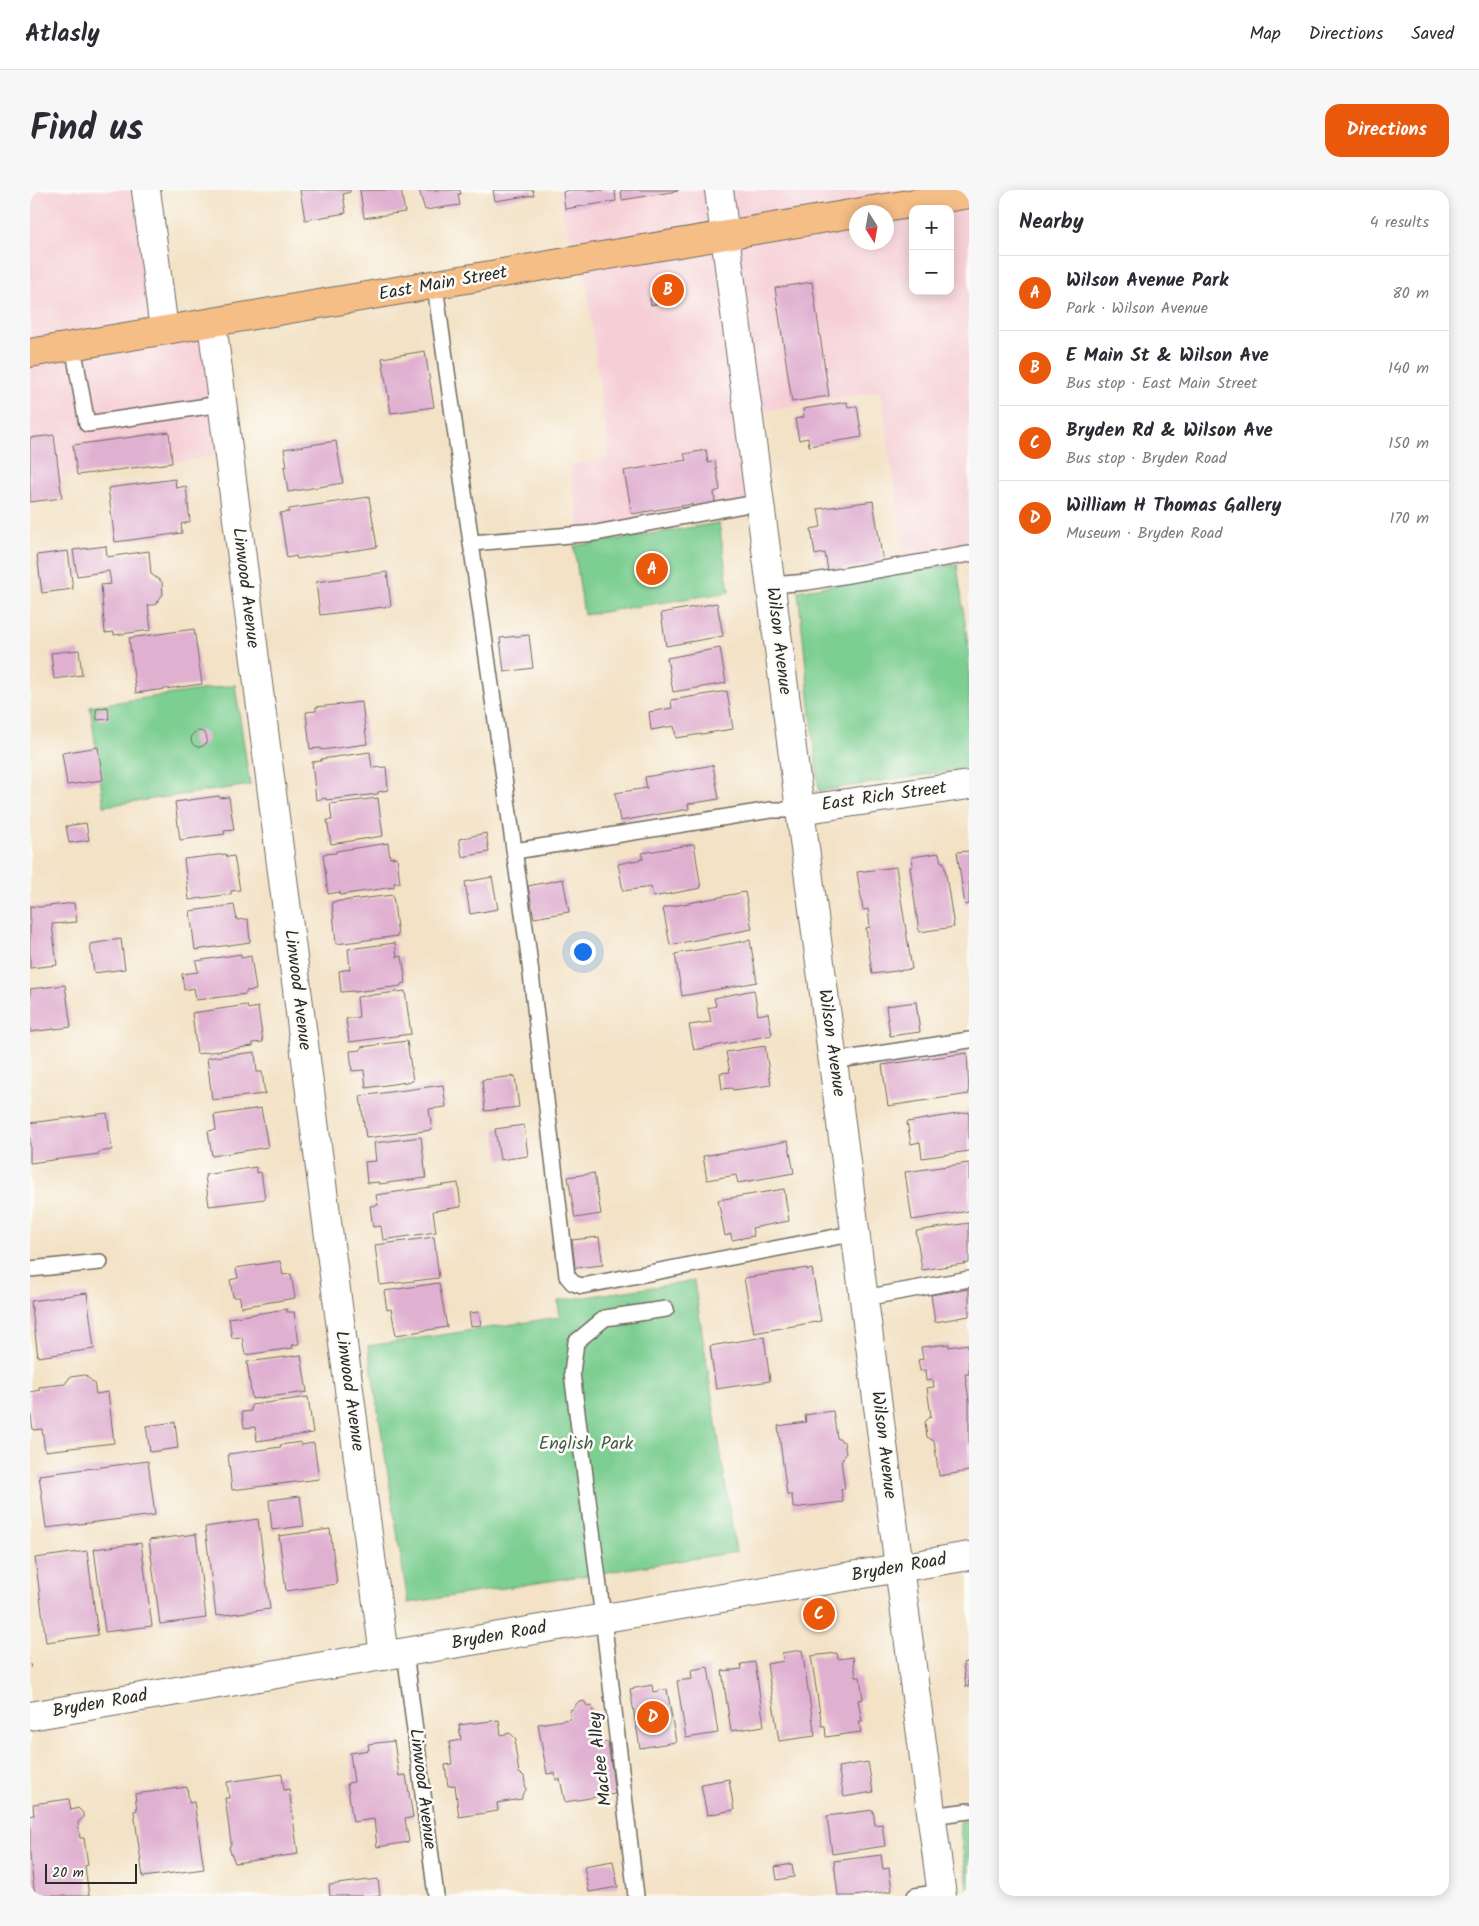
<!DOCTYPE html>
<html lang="en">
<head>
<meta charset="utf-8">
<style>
  :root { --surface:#fff; --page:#f7f7f7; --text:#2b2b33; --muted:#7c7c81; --line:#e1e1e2; --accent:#ea580c }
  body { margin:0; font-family:Kalam,sans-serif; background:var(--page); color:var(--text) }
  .controls { position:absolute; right:15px; top:15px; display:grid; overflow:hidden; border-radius:10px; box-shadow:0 2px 12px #0003 }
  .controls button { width:45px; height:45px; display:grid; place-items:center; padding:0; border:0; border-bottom:1px solid var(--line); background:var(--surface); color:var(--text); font:25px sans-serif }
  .compass { position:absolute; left:819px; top:15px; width:45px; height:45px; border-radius:50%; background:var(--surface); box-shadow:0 2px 12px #0003; rotate:169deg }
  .scale { position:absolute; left:15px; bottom:12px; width:92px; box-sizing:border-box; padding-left:5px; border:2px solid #2b2b2b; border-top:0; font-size:14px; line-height:18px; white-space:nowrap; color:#2b2b2b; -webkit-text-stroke:4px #fdfcf7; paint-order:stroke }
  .you { position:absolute; left:552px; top:761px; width:18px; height:18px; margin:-12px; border:4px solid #fff; border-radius:50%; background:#1a73e8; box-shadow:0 0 0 8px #1a73e833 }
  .badge { display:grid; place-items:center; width:32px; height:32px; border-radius:50%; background:var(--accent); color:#fff; font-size:16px; font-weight:700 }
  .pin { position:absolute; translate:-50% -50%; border:2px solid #fff; box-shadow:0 1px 5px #0006 }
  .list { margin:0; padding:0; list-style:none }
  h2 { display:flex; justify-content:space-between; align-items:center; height:65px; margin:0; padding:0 20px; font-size:21px }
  h2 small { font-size:16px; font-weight:400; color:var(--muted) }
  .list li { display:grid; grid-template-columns:32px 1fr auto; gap:15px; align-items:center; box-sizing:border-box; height:75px; padding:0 20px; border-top:1px solid var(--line) }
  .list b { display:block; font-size:19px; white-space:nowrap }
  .list p { margin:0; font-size:16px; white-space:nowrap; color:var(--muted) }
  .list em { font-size:16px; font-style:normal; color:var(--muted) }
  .map { position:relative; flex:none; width:939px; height:1706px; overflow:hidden; border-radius:15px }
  header { display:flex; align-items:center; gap:30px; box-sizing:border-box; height:70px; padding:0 25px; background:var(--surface); border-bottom:1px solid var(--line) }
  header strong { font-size:24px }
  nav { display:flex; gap:28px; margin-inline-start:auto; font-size:18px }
  .intro { display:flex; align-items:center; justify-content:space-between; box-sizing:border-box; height:120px; padding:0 30px }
  h1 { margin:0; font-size:35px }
  .button { padding:12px 22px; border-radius:15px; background:var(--accent); color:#fff; font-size:18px; font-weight:700 }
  main { display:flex; gap:30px; padding:0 30px }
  aside { flex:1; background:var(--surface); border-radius:15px; box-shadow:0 2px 12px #0003 }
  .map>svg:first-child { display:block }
  .built { fill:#f6cfd6; fill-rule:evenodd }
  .green { fill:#7cce91; stroke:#547c5e }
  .building { fill:#e0b0d1 }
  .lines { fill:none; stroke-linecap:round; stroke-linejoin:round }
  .service-casing { stroke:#716b61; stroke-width:18 }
  .minor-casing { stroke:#716b61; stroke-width:30 }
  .primary-casing { stroke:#716b61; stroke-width:30 }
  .path { stroke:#716b61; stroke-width:3; stroke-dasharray:4 4; stroke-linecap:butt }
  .service { stroke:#fff; stroke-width:15 }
  .minor { stroke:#fff; stroke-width:28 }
  .primary { stroke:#f6be87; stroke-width:28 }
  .labels { text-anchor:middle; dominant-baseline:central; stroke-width:5; stroke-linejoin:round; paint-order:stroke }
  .street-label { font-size:18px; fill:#2b2b2b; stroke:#fdfcf7 }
  .park-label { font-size:18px; fill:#435c4a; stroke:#fdfcf7 }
</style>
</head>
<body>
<header>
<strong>Atlasly</strong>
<nav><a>Map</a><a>Directions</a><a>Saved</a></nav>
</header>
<div class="intro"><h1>Find us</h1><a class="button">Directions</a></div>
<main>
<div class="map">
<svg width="939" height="1706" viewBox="0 0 939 1706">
  <rect width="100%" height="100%" fill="#fdfcf7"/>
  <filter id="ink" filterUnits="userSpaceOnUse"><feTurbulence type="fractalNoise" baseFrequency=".02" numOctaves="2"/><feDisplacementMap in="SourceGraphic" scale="10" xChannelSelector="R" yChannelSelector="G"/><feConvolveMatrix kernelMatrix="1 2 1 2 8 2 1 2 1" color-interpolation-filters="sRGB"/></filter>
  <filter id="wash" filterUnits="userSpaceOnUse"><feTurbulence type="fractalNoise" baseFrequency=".0096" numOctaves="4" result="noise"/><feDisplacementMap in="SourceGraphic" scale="20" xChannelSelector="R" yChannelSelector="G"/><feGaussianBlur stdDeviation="1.12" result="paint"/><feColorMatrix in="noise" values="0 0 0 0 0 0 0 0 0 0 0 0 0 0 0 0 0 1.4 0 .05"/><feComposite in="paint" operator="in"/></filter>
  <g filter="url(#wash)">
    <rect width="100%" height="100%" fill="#f3e2c6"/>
    <g class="built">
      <path d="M0 0H121L137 132 168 148 190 183 199 264 32 288 34 309 0 314Z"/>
      <path d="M529 0H939V373L877 383 851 201 720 224 732 314 550 343 540 275 579 268 555 83 533 27ZM883 19H920V101H883ZM826 22H856V52H826Z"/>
    </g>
    <g class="green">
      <path d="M689 333 699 402 554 425 544 356Z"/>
      <path d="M927 374 939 463V578L789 601 768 401Z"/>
      <path d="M205 495 220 595 74 616 60 516Z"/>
      <path d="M664 1091 706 1362 378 1413 338 1156 530 1127 528 1111Z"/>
      <path d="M939 1630V1703L929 1632Z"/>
    </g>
    <g id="blocks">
      <g class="building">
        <path d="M270 0H320V2L313 4 316 23 275 30Z"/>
        <path d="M330 0H371L375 22 334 28Z"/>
        <path d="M389 0H430L431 4H428L430 15 395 20Z"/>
        <path d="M463 0H503L504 5 465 11Z"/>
        <path d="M539 0H585L586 11 535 19 533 2Z"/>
        <path d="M591 0H648V1L592 10Z"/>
        <path d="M782 92 799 206 762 212 745 98Z"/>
        <path d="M634 105 636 112 621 115 620 108Z"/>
        <path d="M395 161 404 217 361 223 352 168Z"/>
        <path d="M817 212 818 217 827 216 832 247 779 256 778 248 769 250 765 229 774 227 773 219Z"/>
        <path d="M139 242 142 273 47 285 43 255Z"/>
        <path d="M24 245 32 308 0 312V248Z"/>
        <path d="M306 251 313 293 258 302 254 277 257 276 254 259Z"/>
        <path d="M676 260 678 273 685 271 690 300 684 302 685 313 663 317 662 314 602 324 594 281 656 270 654 264Z"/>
        <path d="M145 289 146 298 156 296 160 332 151 334 152 343 85 352 78 298Z"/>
        <path d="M339 307 347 357 267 369 266 366 257 368 250 323 259 322V319Z"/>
        <path d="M843 311 853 372 798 381 795 363 785 365 781 339 791 337 788 319Z"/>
        <path d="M76 356 77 367 119 361 121 384 132 392 133 404 125 415H118L121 440 84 445V442L75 443 71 395 81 394 79 381 47 386 43 360Z"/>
        <path d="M38 361 43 399 12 403 7 365Z"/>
        <path d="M357 382 361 416 290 425 286 392Z"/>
        <path d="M687 413 693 446 636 456 631 423Z"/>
        <path d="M164 439 172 494 106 503 99 448Z"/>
        <path d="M499 445 503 478 474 482 470 448Z"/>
        <path d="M690 458 696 493 643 502 637 468Z"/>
        <path d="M49 460 52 485 24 489 21 463Z"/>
        <path d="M697 501 703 539 646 548 644 536 621 540 619 522 642 518 641 510Z"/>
        <path d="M332 512 337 554 291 560V558L280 559 276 522 286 521V517Z"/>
        <path d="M78 517 79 529 67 530 66 519Z"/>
        <circle cx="169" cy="549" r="8"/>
        <path d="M68 557 73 590 37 595 32 563Z"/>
        <path d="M340 562 342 578 356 577 358 600 348 602V604L296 610V608L286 610 282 572 291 571V569Z"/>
        <path d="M683 575 689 609 658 614 659 619 590 631 585 603 617 598 615 587Z"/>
        <path d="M189 606 190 608 199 607 204 640 194 641 195 644 150 650 145 612Z"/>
        <path d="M348 608 353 646 301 654 297 630H302L300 614Z"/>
        <path d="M56 633 59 650 39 653 36 636Z"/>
        <path d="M456 643 459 662 432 667 429 649Z"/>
        <path d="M358 653 360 668 367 667 370 693H364V697L310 705V702L298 704 293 664 306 663V661Z"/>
        <path d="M664 654 671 698 623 707 621 697 593 701 588 674 613 669 612 663Z"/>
        <path d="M939 661V714L935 715 927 662Z"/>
        <path d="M909 663 911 672H914L924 737 889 742 880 677 883 676 882 667Z"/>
        <path d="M196 664 197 667 204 666 210 700 201 701V704L159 710 154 669Z"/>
        <path d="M866 677 882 779 842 784 836 738 840 737 838 719 833 720 827 682Z"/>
        <path d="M462 687 468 719 440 724 435 692Z"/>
        <path d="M533 689 539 722 504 728 498 696Z"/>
        <path d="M715 702 722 739 640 755 633 718Z"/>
        <path d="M363 705 368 746 306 754 302 712Z"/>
        <path d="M44 713 47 732 22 734 27 775 0 778V716L10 717Z"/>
        <path d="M204 715 207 730 218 729 220 752 165 760 160 721Z"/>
        <path d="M91 749 95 779 64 783 60 754Z"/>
        <path d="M720 750 727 792 652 806 645 764Z"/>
        <path d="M365 753 367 767 372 766 376 793 371 794V796L324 802 323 801 311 802 309 781 320 779 318 759Z"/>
        <path d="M211 764V768L221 766 226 800 216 801V804L166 810 164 798 154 800 152 784 168 782 166 771Z"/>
        <path d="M35 795 41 837 0 842V799Z"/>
        <path d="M724 800 728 825 738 823 742 845 664 860 659 835 681 832 678 818 686 816 684 808Z"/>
        <path d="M375 801 381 844 319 852 316 829 329 827 327 807Z"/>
        <path d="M886 812 890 842 860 846 856 816Z"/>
        <path d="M217 815 218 819 228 817 233 852 223 853V856L167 864 162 823Z"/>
        <path d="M377 851 383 891 336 898 334 880 322 881 320 861 331 860V857Z"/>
        <path d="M735 856 741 895 703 900 702 898 692 899 690 883 700 882 696 862Z"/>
        <path d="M225 862 227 882H232L235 904 182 910 177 868Z"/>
        <path d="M937 863 939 904 858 916 852 875Z"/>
        <path d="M485 886 489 917 455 921 452 890Z"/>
        <path d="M413 895 416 917 399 919 402 940 336 948 330 906Z"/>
        <path d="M231 918 238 957 182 966 178 941 186 940 184 925Z"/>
        <path d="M939 922V961L892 968 890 952 881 954 877 932Z"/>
        <path d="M77 923 82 960 69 962V964L0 973V933Z"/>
        <path d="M494 935 498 966 470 970 465 939Z"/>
        <path d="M391 947 396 988 349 994V992L337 993 335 972 346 971 344 953Z"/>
        <path d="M758 951 764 983 708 993 706 985 677 990 673 966Z"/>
        <path d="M939 973V1021L882 1030 875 982Z"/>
        <path d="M226 977V983L231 982 235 1009 179 1016 175 985Z"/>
        <path d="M564 983 571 1024 545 1028 538 987Z"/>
        <path d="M428 993 431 1017 403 1021 406 1042 353 1050 351 1036 343 1037 340 1016 348 1015 346 1005Z"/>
        <path d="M754 999 759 1031 722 1038 724 1046 702 1050 701 1044 695 1046 688 1010Z"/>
        <path d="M939 1033V1073L892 1080 886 1041Z"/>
        <path d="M404 1047 409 1088 350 1095 345 1055Z"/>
        <path d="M569 1047 573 1075 545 1078 542 1050Z"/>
        <path d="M250 1071 253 1085 261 1084 265 1108 211 1117 210 1107H203L200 1090 208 1088 206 1078Z"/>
        <path d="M777 1078V1080L782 1079 791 1131 724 1143 714 1088Z"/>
        <path d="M409 1093 417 1137 366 1145 361 1119 357 1120 354 1101Z"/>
        <path d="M939 1099V1126L905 1132 901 1105Z"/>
        <path d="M57 1103 64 1159 8 1167 1 1111Z"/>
        <path d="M257 1119V1122H264L269 1154 262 1155 263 1158 215 1165 212 1147 202 1148 199 1128Z"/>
        <path d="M449 1122 451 1135 441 1136 439 1123Z"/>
        <path d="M734 1147 740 1191 686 1199 680 1156Z"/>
        <path d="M919 1154V1157L938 1154 939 1184H935L939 1211V1281L909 1286 904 1251 897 1247 895 1232 901 1226 897 1198 904 1197 903 1190 896 1191 895 1180 890 1181 888 1170 893 1169 891 1157Z"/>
        <path d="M271 1165 277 1202 222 1209 217 1172Z"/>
        <path d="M55 1185 64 1193 66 1204 78 1202 84 1253 15 1261 12 1239 3 1240 0 1219V1202L10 1200 9 1197 35 1194 40 1187Z"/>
        <path d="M278 1207 283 1243 227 1251 225 1237 214 1238 212 1222 221 1221V1215Z"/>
        <path d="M803 1221 807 1248 814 1252 816 1264 811 1271 815 1299H811L813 1312 763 1318 762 1305H757L748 1236 776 1232 775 1225Z"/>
        <path d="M145 1232 148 1258 120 1262 116 1236Z"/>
        <path d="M271 1252V1255L284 1253 289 1289 202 1300 198 1264 251 1257 250 1255Z"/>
        <path d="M118 1271 125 1325 16 1338 9 1285Z"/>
        <path d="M270 1306 274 1336 242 1340 239 1310Z"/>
        <path d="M228 1329 240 1419 186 1426 175 1337Z"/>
        <path d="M300 1339 307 1394 256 1401 249 1346Z"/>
        <path d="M166 1344 176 1428 130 1434 119 1350Z"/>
        <path d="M111 1353 122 1436 75 1442 64 1359Z"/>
        <path d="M57 1361 68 1445 16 1452 5 1368Z"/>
        <path d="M772 1460 785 1546 749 1551 737 1474 754 1471 752 1463Z"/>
        <path d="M807 1463 808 1469 823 1467 826 1487H830L833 1509 828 1510 832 1531H829L831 1542 796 1547 795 1536H792L781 1466Z"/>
        <path d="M939 1471V1496L936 1497 933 1473Z"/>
        <path d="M725 1472 734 1536 701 1541 692 1481 712 1479 711 1474Z"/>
        <path d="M678 1477 688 1543 656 1548 647 1491 662 1489 661 1480Z"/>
        <path d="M622 1495 623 1502 637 1499 646 1552 610 1558 600 1499Z"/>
        <path d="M554 1511 558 1517 562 1516 568 1553 578 1552 585 1604 535 1612 530 1589 526 1590 525 1583 517 1584 508 1534 540 1529 539 1520 543 1519 547 1513Z"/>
        <path d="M469 1530 471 1545 480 1543 486 1549 485 1556 489 1583 494 1586 496 1600 492 1605V1609L467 1613 468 1621 429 1627 425 1595 418 1596 415 1575 422 1574 419 1552 431 1550 429 1535Z"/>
        <path d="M364 1551 369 1586 376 1585 383 1627 375 1629 379 1652 347 1657 344 1629 323 1632 317 1593 324 1592 320 1563 339 1560 338 1554Z"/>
        <path d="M838 1572 843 1602 814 1607 808 1577Z"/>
        <path d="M252 1584 254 1600 259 1599 268 1664 205 1673 199 1658 201 1653 195 1608H199L197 1592Z"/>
        <path d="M699 1589 704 1620 677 1625 671 1594Z"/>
        <path d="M157 1597 159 1613 164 1612 174 1679 113 1687 104 1621 107 1620 105 1604Z"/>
        <path d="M39 1609 41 1620 48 1618 53 1623V1628L48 1632 50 1648H54L58 1675 55 1676 59 1706H5L0 1667V1626L4 1625 3 1614Z"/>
        <path d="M843 1620 845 1635 852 1634 855 1656 802 1664 797 1626Z"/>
        <path d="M851 1665 853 1679 859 1678 862 1701 824 1706H808L804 1671Z"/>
        <path d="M583 1671 588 1697 559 1702 554 1676Z"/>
        <path d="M762 1674 764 1687 747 1690 745 1677Z"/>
        <path d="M348 1689 350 1706H300L299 1695Z"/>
      </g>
    </g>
  </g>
  <g filter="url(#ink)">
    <use href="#blocks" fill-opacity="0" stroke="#716b61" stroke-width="1"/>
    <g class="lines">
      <g class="service-casing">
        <g id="service">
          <path d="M405 96 498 759 537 1086 543 1093 552 1096 826 1043"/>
          <path d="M43 156 57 234 191 214"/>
          <path d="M441 353 566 343 730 312"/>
          <path d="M741 395 778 392 939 364"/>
          <path d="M485 661 741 620H770"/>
          <path d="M803 871 939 850"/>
          <path d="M0 1079 70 1072"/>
          <path d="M834 1108 939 1089"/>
          <path d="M375 1462 406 1706"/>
          <path d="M901 1626 939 1621"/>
          <path d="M606 1706 573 1428 542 1183 546 1152 575 1128 636 1119"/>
          <path d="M885 1706 911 1702"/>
        </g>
      </g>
      <g class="minor-casing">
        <g id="minor">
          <path d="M116 0 134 140"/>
          <path d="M689 0 912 1706"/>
          <path d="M182 133 286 948 354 1466"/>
          <path d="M770 620 939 595"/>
          <path d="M0 1526 939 1366"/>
        </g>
      </g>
      <g class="primary-casing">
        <g id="primary">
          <path d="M831 22 939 4"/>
          <path d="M0 163 826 23"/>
        </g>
      </g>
      <path class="path" d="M0 1476H1"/>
      <use href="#service" class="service"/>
      <use href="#minor" class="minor"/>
      <use href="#primary" class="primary"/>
    </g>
  </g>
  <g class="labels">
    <g class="street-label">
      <text transform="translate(413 94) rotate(-10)">East Main Street</text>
      <text transform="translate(215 398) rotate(83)">Linwood Avenue</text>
      <text transform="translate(748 451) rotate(83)">Wilson Avenue</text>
      <text transform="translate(854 607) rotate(-8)">East Rich Street</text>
      <text transform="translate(267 800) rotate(83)">Linwood Avenue</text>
      <text transform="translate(801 853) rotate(82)">Wilson Avenue</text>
      <text transform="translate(319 1201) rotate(82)">Linwood Avenue</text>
      <text transform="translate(853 1255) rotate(83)">Wilson Avenue</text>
      <text transform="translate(869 1378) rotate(-10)">Bryden Road</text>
      <text transform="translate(469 1446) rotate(-10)">Bryden Road</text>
      <text transform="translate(70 1514) rotate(-10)">Bryden Road</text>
      <text transform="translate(571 1569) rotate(-97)">Maclee Alley</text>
      <text transform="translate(392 1599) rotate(83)">Linwood Avenue</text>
    </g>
    <g class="park-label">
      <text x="556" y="1254">English Park</text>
    </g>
  </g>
</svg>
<div class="controls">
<button>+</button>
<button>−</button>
</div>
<svg class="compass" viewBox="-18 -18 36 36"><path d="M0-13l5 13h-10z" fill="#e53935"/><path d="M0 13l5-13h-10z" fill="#7c7c81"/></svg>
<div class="scale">20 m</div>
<div class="you"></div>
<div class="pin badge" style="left:622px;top:379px">A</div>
<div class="pin badge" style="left:638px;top:100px">B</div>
<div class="pin badge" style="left:789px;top:1424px">C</div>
<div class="pin badge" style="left:623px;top:1527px">D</div>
</div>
<aside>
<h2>Nearby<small>4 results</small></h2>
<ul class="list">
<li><span class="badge">A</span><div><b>Wilson Avenue Park</b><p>Park · Wilson Avenue</p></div><em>80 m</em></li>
<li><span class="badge">B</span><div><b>E Main St &amp; Wilson Ave</b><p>Bus stop · East Main Street</p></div><em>140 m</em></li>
<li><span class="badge">C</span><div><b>Bryden Rd &amp; Wilson Ave</b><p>Bus stop · Bryden Road</p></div><em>150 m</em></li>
<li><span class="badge">D</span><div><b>William H Thomas Gallery</b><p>Museum · Bryden Road</p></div><em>170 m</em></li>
</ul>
</aside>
</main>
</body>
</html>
